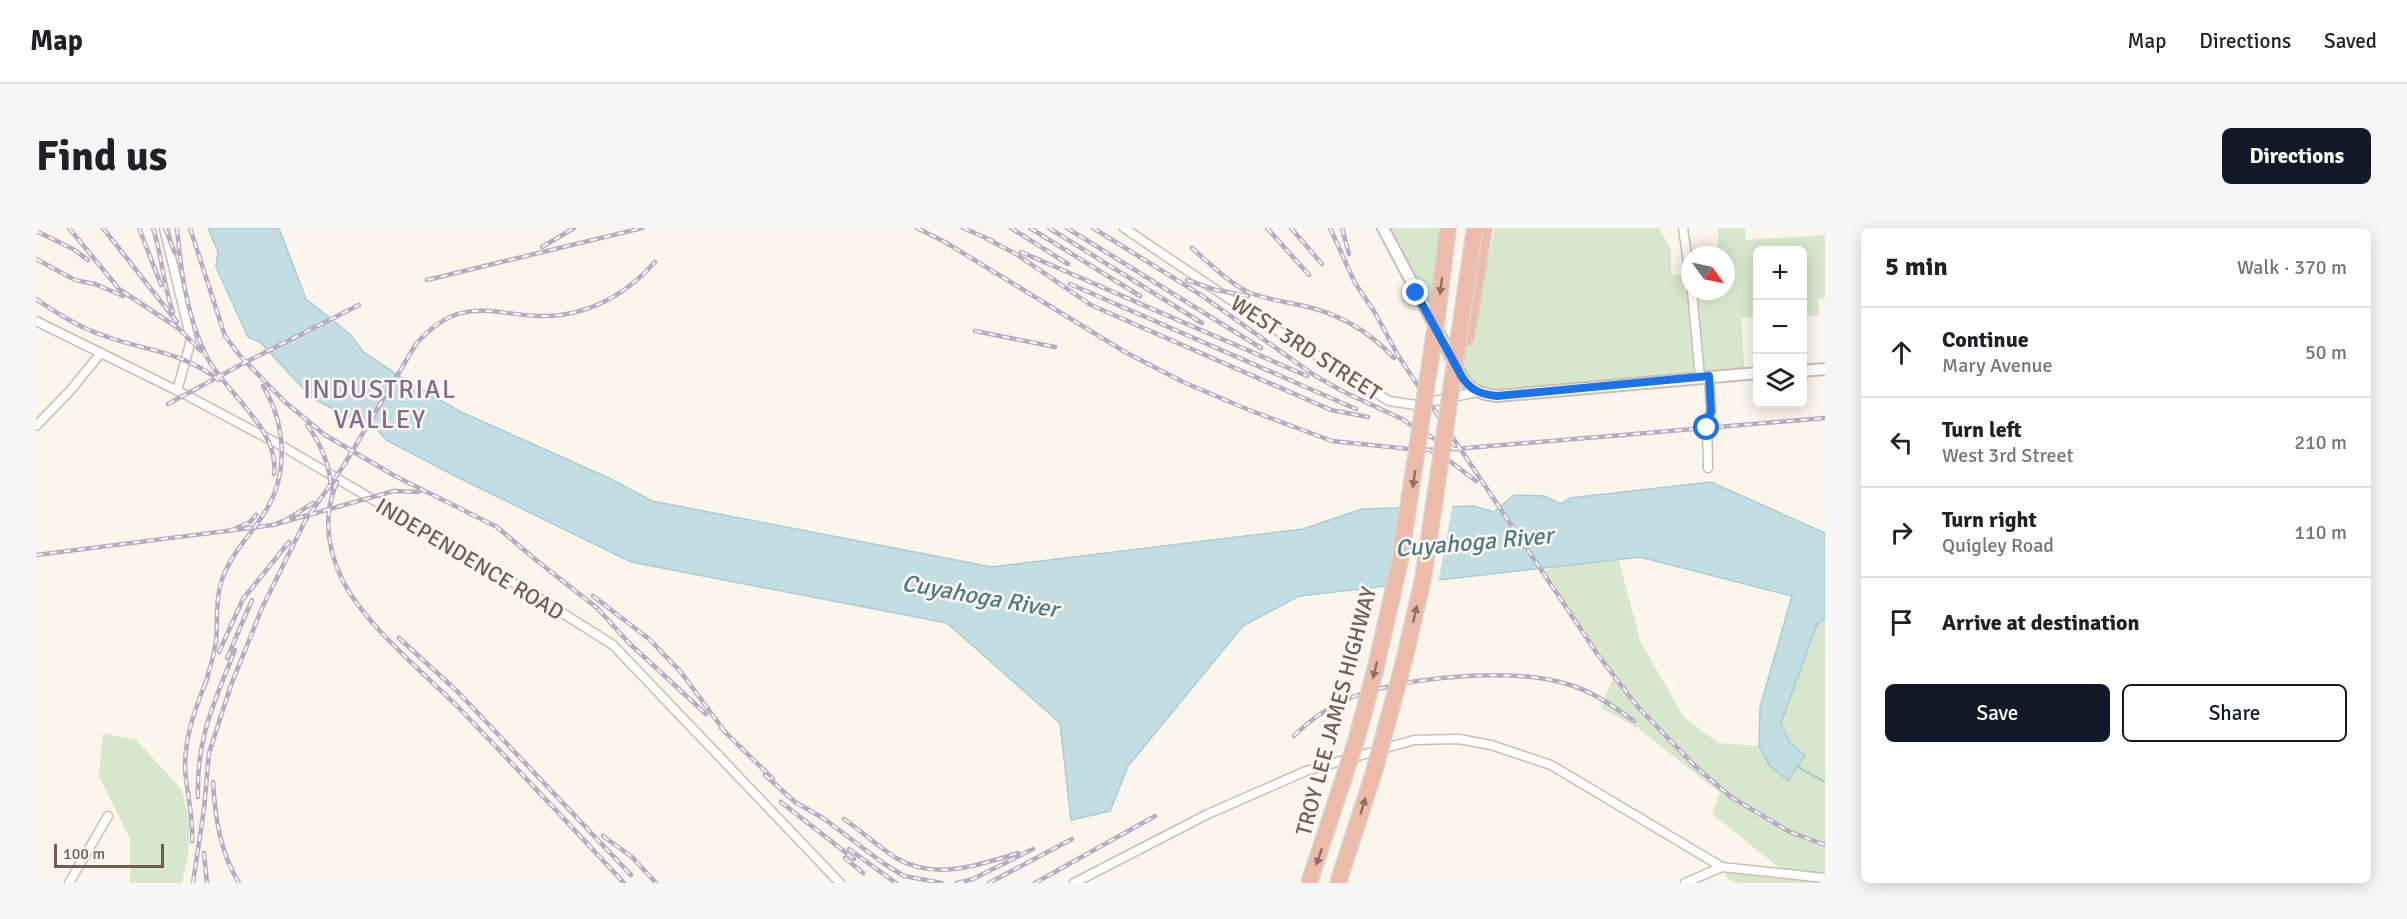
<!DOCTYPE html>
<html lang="en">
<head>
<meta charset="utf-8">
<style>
  :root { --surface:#fff; --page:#f6f6f6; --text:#202124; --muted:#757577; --line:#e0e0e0; --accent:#111827 }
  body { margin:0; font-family:Signika,sans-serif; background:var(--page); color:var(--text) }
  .controls { position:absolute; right:18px; top:18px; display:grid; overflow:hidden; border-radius:9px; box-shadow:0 3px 15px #0003 }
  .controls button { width:54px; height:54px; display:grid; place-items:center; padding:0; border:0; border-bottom:2px solid var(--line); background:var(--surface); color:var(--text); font:30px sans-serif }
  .compass { position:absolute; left:1645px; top:18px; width:54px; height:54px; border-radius:50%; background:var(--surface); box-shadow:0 3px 15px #0003; rotate:123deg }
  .scale { position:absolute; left:18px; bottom:15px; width:110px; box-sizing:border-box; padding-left:6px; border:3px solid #735d51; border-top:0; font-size:16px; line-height:21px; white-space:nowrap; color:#735d51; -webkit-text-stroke:4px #fdf9f2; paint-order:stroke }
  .stop { position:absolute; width:18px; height:18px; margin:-14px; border:4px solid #1a73e8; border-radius:50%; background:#fff }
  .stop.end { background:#1a73e8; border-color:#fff; box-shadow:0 2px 6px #0008 }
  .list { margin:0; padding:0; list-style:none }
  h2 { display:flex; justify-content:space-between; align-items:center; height:78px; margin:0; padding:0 24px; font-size:26px }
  h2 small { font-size:20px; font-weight:400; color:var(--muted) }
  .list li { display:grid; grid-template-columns:39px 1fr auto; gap:18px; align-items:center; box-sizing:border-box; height:90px; padding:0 24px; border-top:2px solid var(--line) }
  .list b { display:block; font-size:22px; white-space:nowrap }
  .list p { margin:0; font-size:20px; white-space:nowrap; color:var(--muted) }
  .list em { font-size:20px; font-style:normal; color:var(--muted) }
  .actions { display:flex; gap:12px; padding:18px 24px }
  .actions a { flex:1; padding:14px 0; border:2px solid var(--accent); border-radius:9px; text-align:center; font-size:21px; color:var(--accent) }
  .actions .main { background:var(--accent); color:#fff }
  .icon { flex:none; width:33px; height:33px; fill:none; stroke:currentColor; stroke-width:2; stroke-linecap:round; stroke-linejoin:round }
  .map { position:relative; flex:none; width:1789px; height:655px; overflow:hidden; border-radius:9px }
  header { display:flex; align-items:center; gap:36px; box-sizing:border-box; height:84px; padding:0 30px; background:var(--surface); border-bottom:2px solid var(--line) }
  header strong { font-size:28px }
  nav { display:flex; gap:33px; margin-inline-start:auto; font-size:21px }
  .intro { display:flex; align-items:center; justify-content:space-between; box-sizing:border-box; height:144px; padding:0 36px }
  h1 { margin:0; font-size:42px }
  .button { padding:15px 27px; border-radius:9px; background:var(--accent); color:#fff; font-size:21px; font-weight:700 }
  main { display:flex; gap:36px; padding:0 36px }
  aside { flex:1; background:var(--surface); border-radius:9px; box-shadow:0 3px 15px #0003 }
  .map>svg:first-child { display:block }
  .green { fill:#d7e7cb }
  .water { fill:#c2dee2; stroke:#a9cdd3; stroke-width:1.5 }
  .pier { fill:#fbf5ec }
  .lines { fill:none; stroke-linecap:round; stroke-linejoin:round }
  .stream { stroke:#a9cdd3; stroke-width:2 }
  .minor-casing { stroke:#ccbdb2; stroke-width:11 }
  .tertiary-casing { stroke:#ccbdb2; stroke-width:14 }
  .motorway-casing { stroke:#d8d2ce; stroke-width:18 }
  .minor { stroke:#fff; stroke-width:8 }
  .tertiary { stroke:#fff; stroke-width:10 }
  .motorway { stroke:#edbbaa; stroke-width:15 }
  .rail-casing { stroke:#b8aac4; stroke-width:4.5 }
  .rail { stroke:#fdf9f2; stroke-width:2; stroke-dasharray:7; stroke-linecap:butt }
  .motorway-bridge-casing { stroke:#d8d2ce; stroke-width:18; stroke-linecap:butt }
  .motorway-bridge { stroke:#edbbaa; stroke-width:15 }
  .oneway { fill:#8b7063 }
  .route { stroke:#1a73e8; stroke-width:8 }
  .labels { text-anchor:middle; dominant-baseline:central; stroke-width:5; stroke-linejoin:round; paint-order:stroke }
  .street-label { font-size:22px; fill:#735d51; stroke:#fdf9f2 }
  .water-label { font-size:24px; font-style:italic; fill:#4d7a84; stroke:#fdf9f2 }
  .quarter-label { font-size:26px; letter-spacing:1.5px; fill:#82698e; stroke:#fdf9f2 }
</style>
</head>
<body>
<header>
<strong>Map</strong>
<nav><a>Map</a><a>Directions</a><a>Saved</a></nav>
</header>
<div class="intro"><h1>Find us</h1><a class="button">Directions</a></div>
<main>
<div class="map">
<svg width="1789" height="655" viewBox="0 0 1789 655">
  <rect width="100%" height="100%" fill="#fbf5ec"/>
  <g class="green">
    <path d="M1347 0H1407L1396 95Z"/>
    <path d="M1459 0H1623L1635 21V47L1654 46V63H1690V27H1682V0H1709L1710 12 1789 7V70L1782 71 1783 87 1767 88 1766 22H1722L1721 89 1705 90 1709 146 1461 168 1432 158 1424 134 1442 74Z"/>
    <path d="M1583 332 1604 413 1648 489 1682 515 1723 518 1734 538 1754 515 1745 495 1781 396 1789 391V655H1702L1692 651 1686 639 1750 645 1676 586 1684 565 1602 500 1565 480 1578 448 1506 344 1518 339Z"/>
    <path d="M67 505 100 512 146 562 154 595 152 628 146 655H94V611L63 548Z"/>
  </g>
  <path class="water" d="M172 0H243L270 71 314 106 327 124 368 151 423 183 575 251 616 273 956 339 1267 301 1326 281 1438 278 1458 284 1478 267 1508 268 1525 276 1534 270 1675 254 1789 305V391L1781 396 1745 495 1754 515 1769 527 1752 553 1734 538 1723 518 1724 479 1756 368 1604 329 1263 368 1207 398 1092 538 1074 583 1035 592 1024 495 911 395 595 334 419 248 350 212 340 200 324 190H314L276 170 224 114 212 109 180 39 182 24Z"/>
  <path class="pier" d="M1417 275 1402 356 1353 361 1369 277Z"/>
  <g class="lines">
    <path class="stream" d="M1760 538 1789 554"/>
    <g class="minor-casing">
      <g id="minor">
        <path d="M128 0 155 112 141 163"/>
        <path d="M1088 0 1214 85 1353 173 1380 177 1441 164"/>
        <path d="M1647 0 1654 48"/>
        <path d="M1656 63 1664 149"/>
        <path d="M0 93 150 167 246 218 498 367 577 417 804 655"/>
        <path d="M0 198 33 164 65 125"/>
        <path d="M1672 240 1671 192 1675 184 1673 148"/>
        <path d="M33 655 72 588"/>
        <path d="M1038 655 1172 586 1270 543 1378 512 1423 511 1455 517 1515 537 1686 639"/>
        <path d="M1649 655 1686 639 1789 650"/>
      </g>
    </g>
    <g class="tertiary-casing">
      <g id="tertiary">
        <path d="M1347 0 1426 149C1436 163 1445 166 1461 168L1722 145"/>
        <path d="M1766 143 1789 141"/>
      </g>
    </g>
    <g class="motorway-casing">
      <g id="motorway">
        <path d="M1430 110 1448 0"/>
        <path d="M1302 655 1338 544"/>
      </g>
    </g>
    <use href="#minor" class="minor"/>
    <use href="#tertiary" class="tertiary"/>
    <use href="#motorway" class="motorway"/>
    <g class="rail-casing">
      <g id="rail">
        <path d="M33 0 83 61 142 100 165 123"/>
        <path d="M67 0 141 94"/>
        <path d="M103 0 125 57"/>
        <path d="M117 0C126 27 127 57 137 84"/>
        <path d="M129 0 139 25"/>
        <path d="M141 0C145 44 151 90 171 129 190 166 244 201 238 246"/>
        <path d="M154 0 189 108 205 129 249 174 289 207 359 248 461 299 500 332 561 380"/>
        <path d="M881 0 909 14 1089 124 1147 154 1213 182 1296 213 1383 222 1419 221 1789 190"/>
        <path d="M927 0 957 13"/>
        <path d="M975 0 1032 36"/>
        <path d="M994 0 1104 68"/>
        <path d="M1013 0 1166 95"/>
        <path d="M1031 0 1225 120"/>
        <path d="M1057 0 1165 67 1278 147 1306 163 1366 191 1387 205 1417 220"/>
        <path d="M1231 0 1273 47"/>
        <path d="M1255 0 1286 36"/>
        <path d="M1294 0 1319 55 1338 83 1363 129 1562 427 1601 478 1659 538 1695 569 1754 604 1789 617"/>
        <path d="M1306 0 1313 26"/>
        <path d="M0 3 37 21 52 32"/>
        <path d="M951 11 980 26 1055 77 1295 182 1332 189"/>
        <path d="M506 19 538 0"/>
        <path d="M1156 20C1173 35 1190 52 1210 63 1227 71 1246 73 1264 77 1302 85 1332 102 1358 130"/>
        <path d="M985 24 1271 148"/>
        <path d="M0 31 39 52 59 56 87 68"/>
        <path d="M391 52 606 0"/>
        <path d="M1151 52 1180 62 1212 68"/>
        <path d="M1034 56 1320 181"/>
        <path d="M0 71C21 85 42 99 66 107 109 123 143 122 183 152"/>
        <path d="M939 103 1019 119"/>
        <path d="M132 176 208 135 323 77"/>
        <path d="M271 197C285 216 294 237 295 261"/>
        <path d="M1395 223 1403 225 1440 253"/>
        <path d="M301 254C287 286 291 320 306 351 327 395 387 444 422 479 478 537 533 596 588 655"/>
        <path d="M277 275 252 291 237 297 358 263 383 264"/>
        <path d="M193 303 214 294 220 287"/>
        <path d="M0 327 237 297"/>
        <path d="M557 368 613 411 644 443 690 505"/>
        <path d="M562 381 593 415 670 486"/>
        <path d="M363 410 421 463 595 647"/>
        <path d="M183 424 207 371 253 314"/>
        <path d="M191 430 216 372"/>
        <path d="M169 457C173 443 178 428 180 413 182 392 179 369 187 349 196 324 215 307 229 284 253 246 250 196 227 158"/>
        <path d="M685 500 737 551"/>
        <path d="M1258 508C1276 490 1295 477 1319 468 1372 449 1477 439 1531 456 1556 463 1577 478 1598 493"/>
        <path d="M729 547 759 574 787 590 847 635 868 648 906 655"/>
        <path d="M177 554C179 589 184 624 203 655"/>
        <path d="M162 569C160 511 178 475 199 422"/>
        <path d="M745 574 818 631"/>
        <path d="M808 591C825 603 842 618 860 630 899 653 943 637 982 625"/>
        <path d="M567 608 596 629 620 655"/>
        <path d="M156 613C158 588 150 564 149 539 149 507 160 478 172 449"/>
        <path d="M813 621 860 655"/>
        <path d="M168 625 171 655"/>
        <path d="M809 630 827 645"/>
        <path d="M157 655 168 581 173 525 195 457 226 380 269 293 308 237 380 116C430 59 465 94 525 87 562 82 594 62 619 34"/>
        <path d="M921 655 937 651 997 621"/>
        <path d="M953 655 1036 611"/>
        <path d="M999 655 1119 588"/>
      </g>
    </g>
    <use href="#rail" class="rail"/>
    <g class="motorway-bridge-casing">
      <g id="motorway-bridge">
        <path d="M1338 544 1368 433 1387 351 1439 0"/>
        <path d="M1273 655 1320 513 1339 443 1364 333 1401 89 1412 0"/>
      </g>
    </g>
    <use href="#motorway-bridge" class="motorway-bridge"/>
  </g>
  <defs><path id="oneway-solid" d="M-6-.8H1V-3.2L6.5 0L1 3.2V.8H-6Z" transform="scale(1.5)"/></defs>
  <g class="oneway">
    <use href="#oneway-solid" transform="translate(1405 58) rotate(97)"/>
    <use href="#oneway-solid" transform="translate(1378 251) rotate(98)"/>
    <use href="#oneway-solid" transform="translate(1379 386) rotate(-77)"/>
    <use href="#oneway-solid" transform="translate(1339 442) rotate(104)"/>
    <use href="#oneway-solid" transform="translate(1327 578) rotate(-73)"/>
    <use href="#oneway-solid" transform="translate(1283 629) rotate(109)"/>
  </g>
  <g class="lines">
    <path class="route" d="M1380 65 1426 149C1435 163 1445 166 1461 168L1673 148 1675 184 1671 192V200"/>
  </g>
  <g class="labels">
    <g class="street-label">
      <text transform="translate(1270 120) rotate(33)">WEST 3RD STREET</text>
      <text transform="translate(434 331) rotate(31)">INDEPENDENCE ROAD</text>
      <text transform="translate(1300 483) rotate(-75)">TROY LEE JAMES HIGHWAY</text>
    </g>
    <g class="water-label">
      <text transform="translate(1438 314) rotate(-5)">Cuyahoga River</text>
      <text transform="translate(944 368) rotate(10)">Cuyahoga River</text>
    </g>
    <g class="quarter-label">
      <text x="344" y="162">INDUSTRIAL<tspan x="344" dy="30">VALLEY</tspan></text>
    </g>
  </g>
</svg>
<div class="controls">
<button>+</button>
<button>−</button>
<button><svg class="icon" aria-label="layers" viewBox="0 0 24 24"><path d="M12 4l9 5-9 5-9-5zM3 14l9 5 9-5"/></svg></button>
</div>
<svg class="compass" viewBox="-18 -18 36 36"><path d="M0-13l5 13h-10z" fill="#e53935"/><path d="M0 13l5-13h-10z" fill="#757577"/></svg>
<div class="scale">100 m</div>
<div class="stop" style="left:1671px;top:200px"></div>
<div class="stop end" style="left:1380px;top:65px"></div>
</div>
<aside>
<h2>5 min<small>Walk · 370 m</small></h2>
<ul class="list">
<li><svg class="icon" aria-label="ahead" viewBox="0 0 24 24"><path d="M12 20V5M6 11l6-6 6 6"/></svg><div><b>Continue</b><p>Mary Avenue</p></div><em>50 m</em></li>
<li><svg class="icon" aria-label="left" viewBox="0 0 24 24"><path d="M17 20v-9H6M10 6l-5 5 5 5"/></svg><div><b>Turn left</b><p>West 3rd Street</p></div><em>210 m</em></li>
<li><svg class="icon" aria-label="right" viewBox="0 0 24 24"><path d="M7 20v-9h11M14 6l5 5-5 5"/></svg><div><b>Turn right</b><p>Quigley Road</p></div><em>110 m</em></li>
<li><svg class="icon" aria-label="arrive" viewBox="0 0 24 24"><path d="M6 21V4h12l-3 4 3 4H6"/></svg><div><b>Arrive at destination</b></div></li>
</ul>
<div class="actions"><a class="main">Save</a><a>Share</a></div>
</aside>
</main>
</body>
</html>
